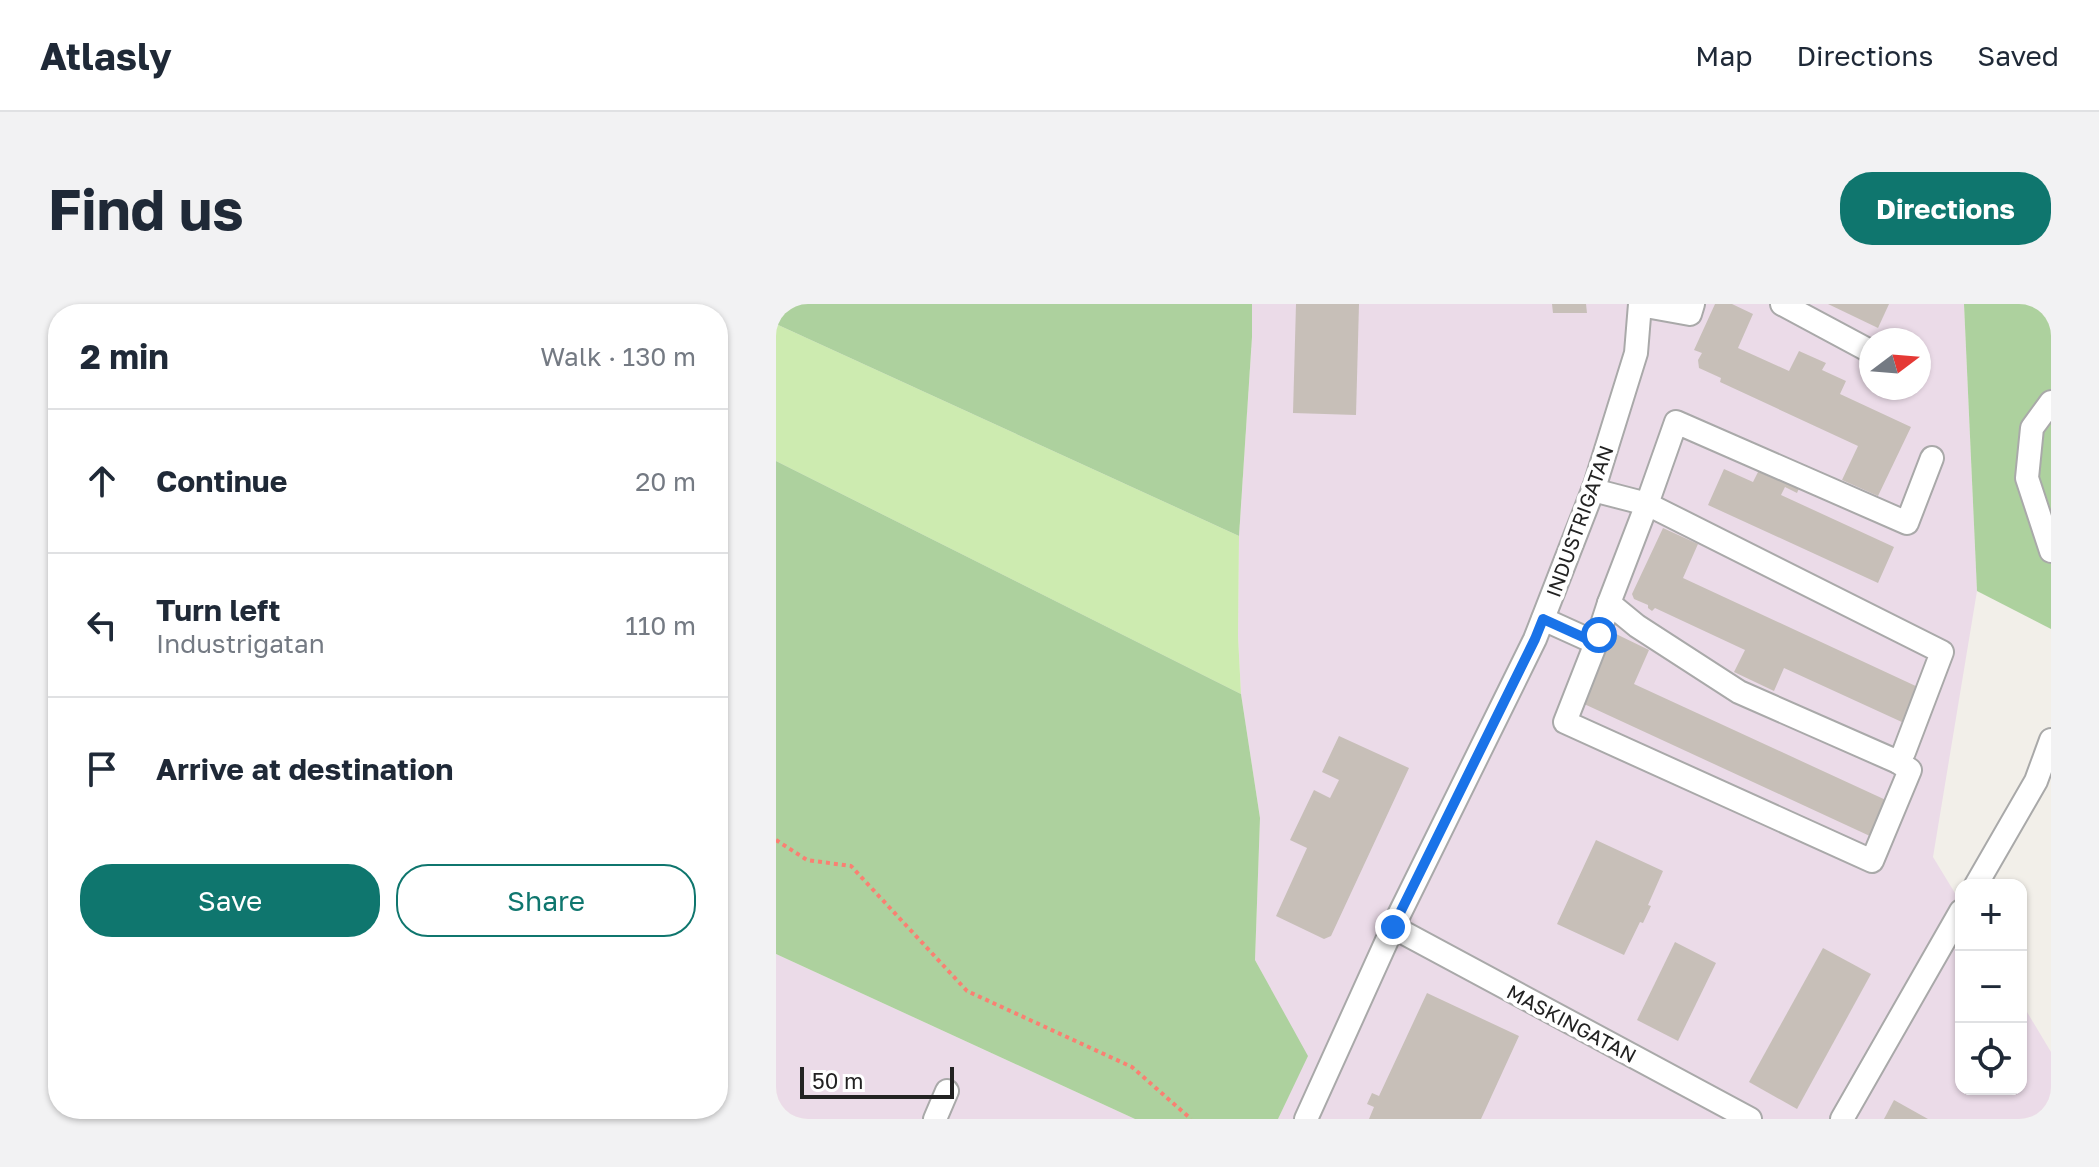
<!DOCTYPE html>
<html lang="en">
<head>
<meta charset="utf-8">
<style>
  :root { --surface:#fff; --page:#f2f2f3; --text:#1f2937; --muted:#747a83; --line:#e0e1e3; --accent:#0f766e }
  body { margin:0; font-family:"Golos Text",sans-serif; background:var(--page); color:var(--text) }
  .controls { position:absolute; right:24px; bottom:24px; display:grid; overflow:hidden; border-radius:16px; box-shadow:0 2px 6px #0004 }
  .controls button { width:72px; height:72px; display:grid; place-items:center; padding:0; border:0; border-bottom:2px solid var(--line); background:var(--surface); color:var(--text); font:40px sans-serif }
  .compass { position:absolute; left:1083px; top:24px; width:72px; height:72px; border-radius:50%; background:var(--surface); box-shadow:0 2px 6px #0004; rotate:74deg }
  .scale { position:absolute; left:24px; bottom:20px; width:154px; box-sizing:border-box; padding-left:8px; border:4px solid #222; border-top:0; font-size:22px; line-height:28px; white-space:nowrap; color:#222; -webkit-text-stroke:6px #fff; paint-order:stroke }
  .stop { position:absolute; width:24px; height:24px; margin:-18px; border:6px solid #1a73e8; border-radius:50%; background:#fff }
  .stop.end { background:#1a73e8; border-color:#fff; box-shadow:0 2px 8px #0008 }
  .list { margin:0; padding:0; list-style:none }
  h2 { display:flex; justify-content:space-between; align-items:center; height:104px; margin:0; padding:0 32px; font-size:34px }
  h2 small { font-size:26px; font-weight:400; color:var(--muted) }
  .list li { display:grid; grid-template-columns:52px 1fr auto; gap:24px; align-items:center; box-sizing:border-box; height:144px; padding:0 32px; border-top:2px solid var(--line) }
  .list b { display:block; font-size:30px; white-space:nowrap }
  .list p { margin:0; font-size:26px; white-space:nowrap; color:var(--muted) }
  .list em { font-size:26px; font-style:normal; color:var(--muted) }
  .actions { display:flex; gap:16px; padding:24px 32px }
  .actions a { flex:1; padding:18px 0; border:2px solid var(--accent); border-radius:32px; text-align:center; font-size:28px; color:var(--accent) }
  .actions .main { background:var(--accent); color:#fff }
  .icon { flex:none; width:44px; height:44px; fill:none; stroke:currentColor; stroke-width:2; stroke-linecap:round; stroke-linejoin:round }
  .map { position:relative; flex:none; width:1275px; height:815px; overflow:hidden; border-radius:32px }
  header { display:flex; align-items:center; gap:48px; box-sizing:border-box; height:112px; padding:0 40px; background:var(--surface); border-bottom:2px solid var(--line) }
  header strong { font-size:38px }
  nav { display:flex; gap:44px; margin-inline-start:auto; font-size:28px }
  .intro { display:flex; align-items:center; justify-content:space-between; box-sizing:border-box; height:192px; padding:0 48px }
  h1 { margin:0; font-size:56px }
  .button { padding:20px 36px; border-radius:32px; background:var(--accent); color:#fff; font-size:28px; font-weight:700 }
  main { display:flex; gap:48px; padding:0 48px }
  aside { flex:1; background:var(--surface); border-radius:32px; box-shadow:0 2px 6px #0004 }
  .map>svg:first-child { display:block }
  .industrial { fill:#ebdbe8; fill-rule:evenodd }
  .grass { fill:#cdebb0 }
  .forest { fill:#add19e }
  .building { fill:#c7bfb8 }
  .lines { fill:none; stroke-linecap:round; stroke-linejoin:round }
  .minor-casing { stroke:#a9a9a9; stroke-width:26 }
  .path { stroke:#fa8072; stroke-width:4; stroke-dasharray:4 4; stroke-linecap:butt }
  .minor { stroke:#fff; stroke-width:22 }
  .route { stroke:#1a73e8; stroke-width:10 }
  .labels { text-anchor:middle; dominant-baseline:central; stroke-width:8; stroke-linejoin:round; paint-order:stroke }
  .street-label { font-size:20px; fill:#222; stroke:#fff }
</style>
</head>
<body>
<header>
<strong>Atlasly</strong>
<nav><a>Map</a><a>Directions</a><a>Saved</a></nav>
</header>
<div class="intro"><h1>Find us</h1><a class="button">Directions</a></div>
<main>
<aside>
<h2>2 min<small>Walk · 130 m</small></h2>
<ul class="list">
<li><svg class="icon" aria-label="ahead" viewBox="0 0 24 24"><path d="M12 20V5M6 11l6-6 6 6"/></svg><div><b>Continue</b></div><em>20 m</em></li>
<li><svg class="icon" aria-label="left" viewBox="0 0 24 24"><path d="M17 20v-9H6M10 6l-5 5 5 5"/></svg><div><b>Turn left</b><p>Industrigatan</p></div><em>110 m</em></li>
<li><svg class="icon" aria-label="arrive" viewBox="0 0 24 24"><path d="M6 21V4h12l-3 4 3 4H6"/></svg><div><b>Arrive at destination</b></div></li>
</ul>
<div class="actions"><a class="main">Save</a><a>Share</a></div>
</aside>
<div class="map">
<svg width="1275" height="815" viewBox="0 0 1275 815">
  <rect width="100%" height="100%" fill="#f2efe9"/>
  <g class="industrial">
    <path d="M476 0H1188L1201 287 1157 553 1185 599V785H1245V698L1275 748V815H502L531 752 479 656 484 514 465 390 462 332 463 232 476 33ZM1095 36H1143V84H1095Z"/>
    <path d="M0 650 359 815H0Z"/>
  </g>
  <path class="grass" d="M0 20 463 232 462 332 465 390 0 157Z"/>
  <g class="forest">
    <path d="M0 0H476V33L463 232 0 20Z"/>
    <path d="M1188 0H1275V325L1201 287Z"/>
    <path d="M0 157 465 390 484 514 479 656 532 752 502 815H359L0 650Z"/>
  </g>
  <g class="building">
    <path d="M520 0H583L580 111 517 109Z"/>
    <path d="M776 0H810L811 9H777Z"/>
    <path d="M939 0H956L977 10 962 44 1013 67 1023 47 1050 59 1046 66 1070 77 1064 90 1135 123 1102 192 1066 176 1082 142 944 78 945 74 923 64 922 56 926 49 918 46Z"/>
    <path d="M1052 0H1113L1102 24Z"/>
    <path d="M988 156 1024 182 1021 189 1009 183 1005 191 1118 243 1102 279 932 201 948 165 977 178Z"/>
    <path d="M887 224 922 240 907 274 1144 384 1128 419 1008 364 998 387 958 368 969 346 879 304 876 307 872 304V301L858 295 856 290Z"/>
    <path d="M838 329 873 346 858 380 1112 497 1096 533 806 399Z"/>
    <path d="M563 432 633 464 555 632 548 635 500 612 531 544 514 536 538 486 554 494 563 476 546 468Z"/>
    <path d="M820 536 887 567 872 601 875 602 867 619 864 618 848 651 781 620Z"/>
    <path d="M899 638 940 659 902 737 861 716Z"/>
    <path d="M1047 644 1095 670 1021 805 973 778Z"/>
    <path d="M651 689 743 732 705 815H593L598 803 591 800 596 789 603 792Z"/>
    <path d="M1118 796 1152 815H1108Z"/>
  </g>
  <g class="lines">
    <g class="minor-casing">
      <g id="minor">
        <path d="M1006 0 1090 45 1095 50"/>
        <path d="M864 1 914 10 917 0"/>
        <path d="M1275 98 1256 124 1251 174 1275 247"/>
        <path d="M817 186 871 200 900 118 1131 219 1156 154"/>
        <path d="M871 200 1166 348 1128 448 1122 458 963 388 861 322 833 299Z"/>
        <path d="M767 315 820 339 833 299"/>
        <path d="M820 339 789 418 1096 557 1134 466 1122 458"/>
        <path d="M1200 581 1260 477 1275 436"/>
        <path d="M617 623 974 815"/>
        <path d="M159 815 171 787"/>
        <path d="M530 815 617 623 759 335 819 181 860 49 864 0"/>
        <path d="M1066 815 1185 607"/>
      </g>
    </g>
    <path class="path" d="M0 536 31 556 75 562 191 687 356 763 415 815"/>
    <use href="#minor" class="minor"/>
  </g>
  <g class="lines">
    <path class="route" d="M617 623 759 335 767 315 820 339 823 331"/>
  </g>
  <g class="labels">
    <g class="street-label">
      <text transform="translate(803 217) rotate(-70)">INDUSTRIGATAN</text>
      <text transform="translate(796 719) rotate(28)">MASKINGATAN</text>
    </g>
  </g>
</svg>
<div class="controls">
<button>+</button>
<button>−</button>
<button><svg class="icon" aria-label="locate" viewBox="0 0 24 24"><circle cx="12" cy="12" r="6"/><path d="M12 2v4M12 18v4M2 12h4M18 12h4"/></svg></button>
</div>
<svg class="compass" viewBox="-18 -18 36 36"><path d="M0-13l5 13h-10z" fill="#e53935"/><path d="M0 13l5-13h-10z" fill="#747a83"/></svg>
<div class="scale">50 m</div>
<div class="stop" style="left:823px;top:331px"></div>
<div class="stop end" style="left:617px;top:623px"></div>
</div>
</main>
</body>
</html>
